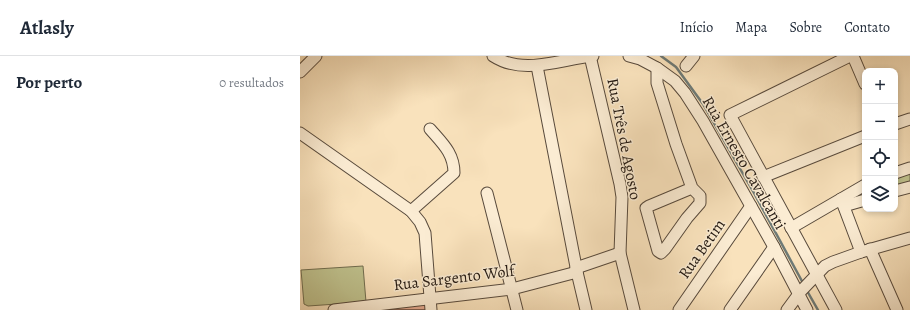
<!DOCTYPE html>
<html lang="pt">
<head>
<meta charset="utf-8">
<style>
  :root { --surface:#fff; --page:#f2f2f3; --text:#1f2937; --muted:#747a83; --line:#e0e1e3 }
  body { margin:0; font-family:Alegreya,serif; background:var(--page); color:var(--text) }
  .controls { position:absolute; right:12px; top:12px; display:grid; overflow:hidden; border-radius:8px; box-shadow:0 2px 6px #0003 }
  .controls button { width:36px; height:36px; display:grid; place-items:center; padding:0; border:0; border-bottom:1px solid var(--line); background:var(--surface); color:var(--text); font:20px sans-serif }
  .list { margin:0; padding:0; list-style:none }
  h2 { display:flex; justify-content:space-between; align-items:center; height:52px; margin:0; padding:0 16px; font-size:17px }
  h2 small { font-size:13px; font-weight:400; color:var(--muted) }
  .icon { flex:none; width:22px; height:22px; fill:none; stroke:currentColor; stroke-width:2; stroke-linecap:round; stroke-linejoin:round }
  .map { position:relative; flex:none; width:610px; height:254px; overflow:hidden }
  header { display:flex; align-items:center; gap:24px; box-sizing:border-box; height:56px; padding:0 20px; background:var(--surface); border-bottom:1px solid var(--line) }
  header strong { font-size:19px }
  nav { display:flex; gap:22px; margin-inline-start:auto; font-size:14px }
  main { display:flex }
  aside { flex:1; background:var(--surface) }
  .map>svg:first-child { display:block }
  .green { fill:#c0c38f; stroke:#716e50 }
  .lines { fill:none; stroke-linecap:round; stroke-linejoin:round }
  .stream { stroke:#6e7a76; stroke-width:2.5 }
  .building { fill:#e4aa90; stroke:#221811 }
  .minor-casing { stroke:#584a3c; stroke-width:13 }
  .path { stroke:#221811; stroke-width:1.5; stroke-dasharray:1 2; stroke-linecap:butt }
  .minor { stroke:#fbecd3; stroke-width:11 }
  .labels { text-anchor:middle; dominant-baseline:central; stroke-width:3; stroke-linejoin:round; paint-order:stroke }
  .street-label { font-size:16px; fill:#221811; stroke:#fbecd3 }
</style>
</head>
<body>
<header>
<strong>Atlasly</strong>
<nav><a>Início</a><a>Mapa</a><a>Sobre</a><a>Contato</a></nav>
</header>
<main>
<aside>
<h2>Por perto<small>0 resultados</small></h2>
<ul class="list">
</ul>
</aside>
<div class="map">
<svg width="610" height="254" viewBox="0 0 610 254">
  <rect width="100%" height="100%" fill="#f9e2bc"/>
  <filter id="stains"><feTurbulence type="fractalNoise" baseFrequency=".005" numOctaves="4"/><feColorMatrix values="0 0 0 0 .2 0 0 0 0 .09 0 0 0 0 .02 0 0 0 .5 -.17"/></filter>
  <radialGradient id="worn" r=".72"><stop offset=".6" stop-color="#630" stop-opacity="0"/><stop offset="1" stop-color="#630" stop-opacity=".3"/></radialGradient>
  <g class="green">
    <path d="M610 116V131L595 135V120Z"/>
    <path d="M63 210 66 246 8 250 4 248 1 214Z"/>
  </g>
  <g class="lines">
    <g class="stream">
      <path d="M361 0 376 11 403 48 454 137 503 227"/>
      <path d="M506 233 518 254"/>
    </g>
  </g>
  <path class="building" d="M126 248 127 254H82Z"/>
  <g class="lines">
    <g class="minor-casing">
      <g id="minor">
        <path d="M193 0C224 20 260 3 293 0"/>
        <path d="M290 0 320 128 322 141 320 197 334 254"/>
        <path d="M329 0 340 3 357 12 375 25 385 37 403 65 474 191 507 254"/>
        <path d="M553 0 565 28"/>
        <path d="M237 10 277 216 286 254"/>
        <path d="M386 10 394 0"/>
        <path d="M357 12V27L376 88 392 132 400 140V147L387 162 365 193 361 197 358 195 346 152 349 150 392 132"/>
        <path d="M0 16 16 0"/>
        <path d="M595 68 610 63"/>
        <path d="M0 77 111 155 120 166 125 177 131 254"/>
        <path d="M595 117 610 112"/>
        <path d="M463 121 565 80"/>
        <path d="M595 135 610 131"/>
        <path d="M187 137 217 254"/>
        <path d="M541 143 561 196"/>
        <path d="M544 150 565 144"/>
        <path d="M111 155 154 117C154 97 142 87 130 73"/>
        <path d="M491 172 565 129"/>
        <path d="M570 193 597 254"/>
        <path d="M276 212 320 197"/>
        <path d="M34 254 212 233 277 216"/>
        <path d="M379 254 451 150"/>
        <path d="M430 254 474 191"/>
        <path d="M487 254 501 235 525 210 533 206 561 196 610 182"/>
        <path d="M536 254 430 59 550 0"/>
      </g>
    </g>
    <path class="path" d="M411 61 421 56"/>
    <use href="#minor" class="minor"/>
  </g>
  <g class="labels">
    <g class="street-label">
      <text transform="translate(324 83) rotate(79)">Rua Três de Agosto</text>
      <text transform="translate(444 107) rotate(60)">Rua Ernesto Cavalcanti</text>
      <text transform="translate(402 193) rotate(-55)">Rua Betim</text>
      <text transform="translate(154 222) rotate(-7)">Rua Sargento Wolf</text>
    </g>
  </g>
  <rect width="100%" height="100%" filter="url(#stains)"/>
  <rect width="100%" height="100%" fill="url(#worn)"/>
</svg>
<div class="controls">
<button>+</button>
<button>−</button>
<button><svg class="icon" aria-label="locate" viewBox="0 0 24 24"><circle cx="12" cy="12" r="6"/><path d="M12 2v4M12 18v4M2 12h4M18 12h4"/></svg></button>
<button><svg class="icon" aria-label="layers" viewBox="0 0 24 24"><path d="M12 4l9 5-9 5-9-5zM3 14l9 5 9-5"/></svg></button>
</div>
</div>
</main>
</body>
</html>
